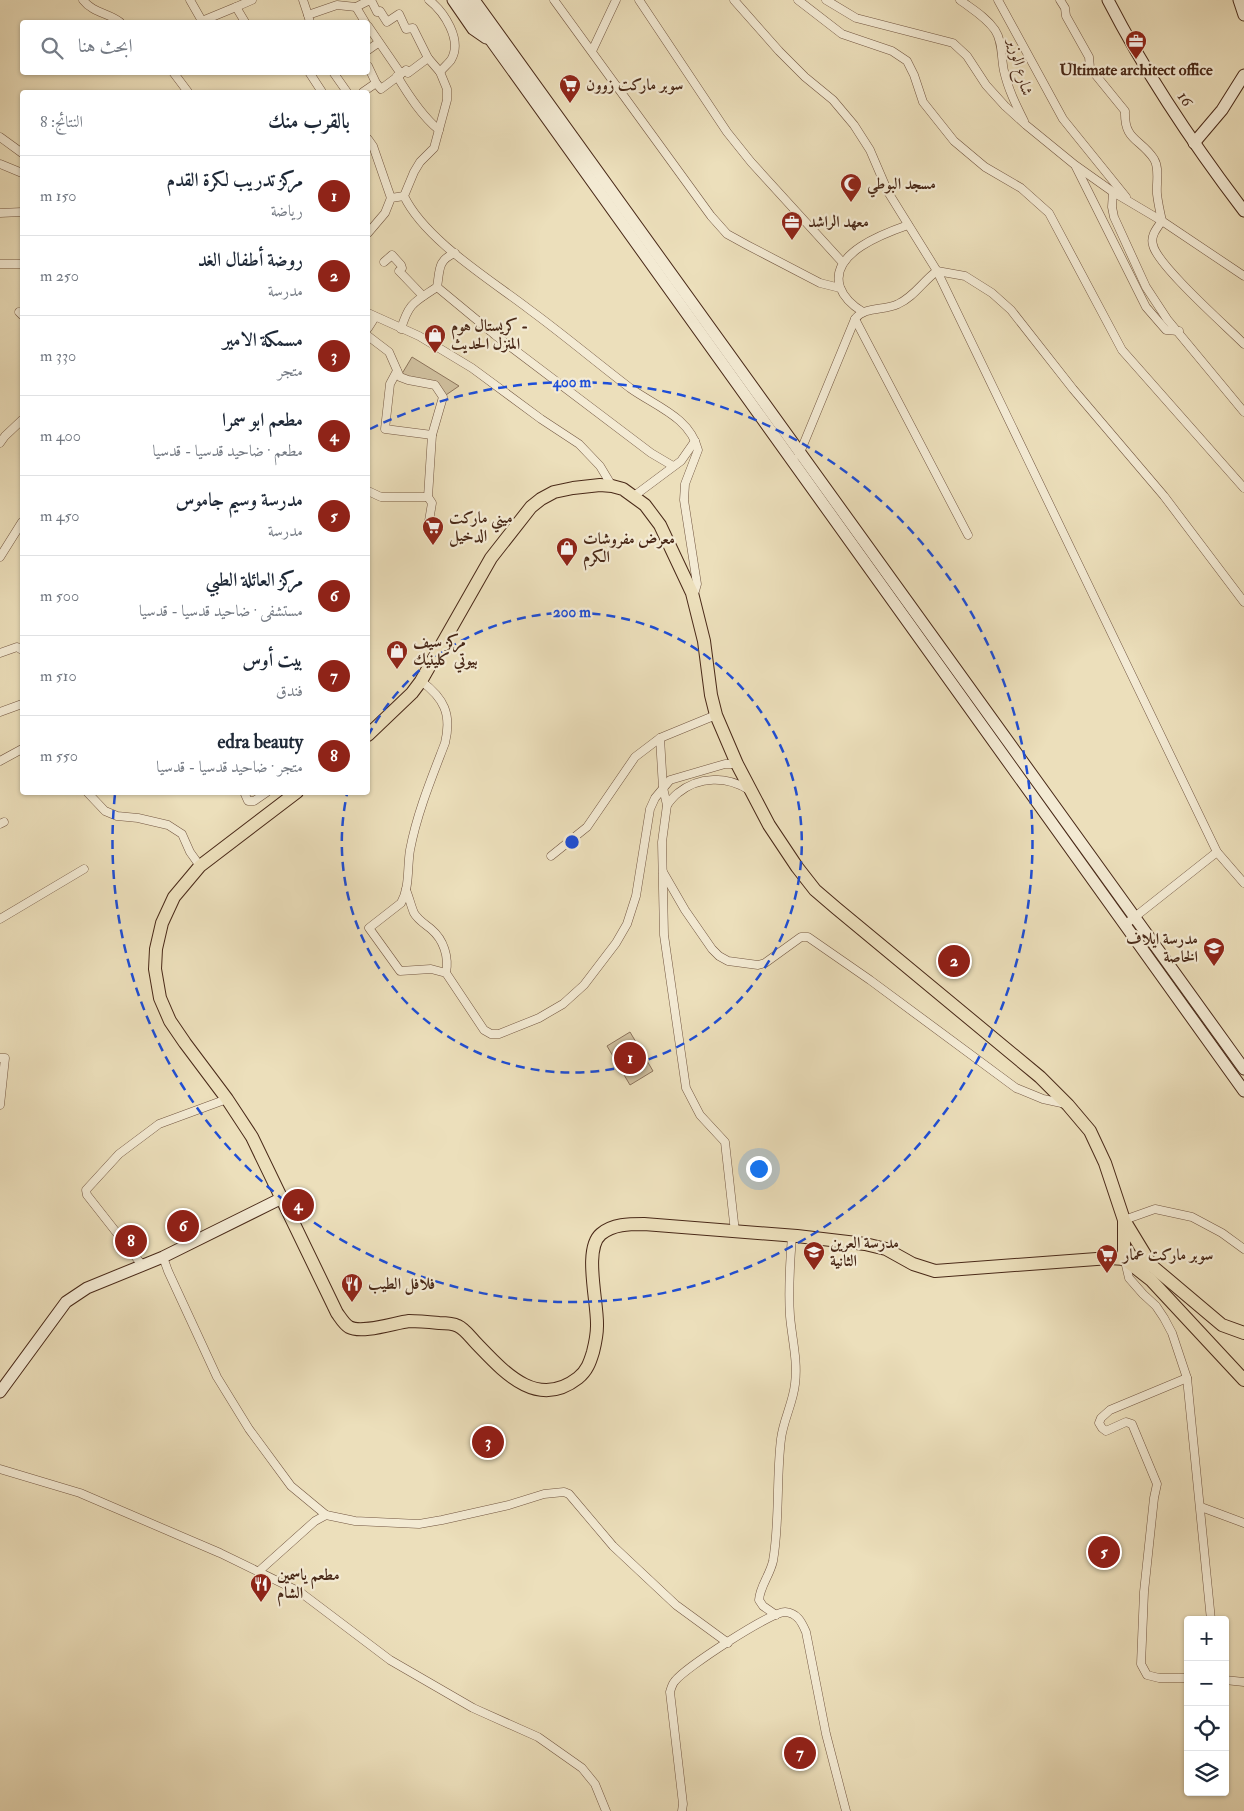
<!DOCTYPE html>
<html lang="ar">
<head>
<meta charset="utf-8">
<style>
  :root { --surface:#fff; --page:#f2f2f3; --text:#1f2937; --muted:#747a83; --line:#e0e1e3; --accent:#8f2418 }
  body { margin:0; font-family:"IM FELL Double Pica",Amiri,serif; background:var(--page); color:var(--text); direction:rtl }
  .controls { position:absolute; right:15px; bottom:15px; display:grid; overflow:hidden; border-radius:5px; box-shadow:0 1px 4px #0004 }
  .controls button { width:45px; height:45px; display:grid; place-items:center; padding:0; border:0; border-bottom:1px solid var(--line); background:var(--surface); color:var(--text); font:25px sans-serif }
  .you { position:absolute; left:758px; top:1168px; width:18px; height:18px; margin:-12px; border:4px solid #fff; border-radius:50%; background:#1a73e8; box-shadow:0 0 0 8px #1a73e833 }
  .badge { display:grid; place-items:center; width:32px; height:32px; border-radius:50%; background:var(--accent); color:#fff; font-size:16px; font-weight:700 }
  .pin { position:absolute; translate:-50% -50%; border:2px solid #fff; box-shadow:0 1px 5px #0006 }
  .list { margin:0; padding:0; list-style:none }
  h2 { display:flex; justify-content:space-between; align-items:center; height:65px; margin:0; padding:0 20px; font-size:21px }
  h2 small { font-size:16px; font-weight:400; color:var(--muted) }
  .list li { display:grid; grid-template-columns:32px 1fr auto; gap:15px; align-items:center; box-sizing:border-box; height:80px; padding:0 20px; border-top:1px solid var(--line) }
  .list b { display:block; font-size:19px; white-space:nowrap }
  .list p { margin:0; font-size:16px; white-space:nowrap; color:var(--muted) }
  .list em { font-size:16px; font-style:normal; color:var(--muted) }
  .icon { flex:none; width:28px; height:28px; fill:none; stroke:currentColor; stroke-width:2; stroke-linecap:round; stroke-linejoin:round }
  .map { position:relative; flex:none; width:1244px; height:1811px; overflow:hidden; direction:ltr }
  .search { position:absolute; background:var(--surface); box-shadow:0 1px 4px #0004; left:20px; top:20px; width:350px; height:55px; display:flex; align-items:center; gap:12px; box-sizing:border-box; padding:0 18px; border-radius:5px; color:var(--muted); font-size:19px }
  .panel { position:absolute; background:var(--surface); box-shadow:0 1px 4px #0004; left:20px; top:90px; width:350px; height:705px; border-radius:5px; direction:rtl }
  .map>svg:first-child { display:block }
  .green { fill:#d0c09f; stroke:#8c745c }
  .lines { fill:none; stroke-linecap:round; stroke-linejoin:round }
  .street-casing { stroke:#725641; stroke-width:9 }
  .secondary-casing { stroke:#492918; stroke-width:13 }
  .primary-casing { stroke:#492918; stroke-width:14 }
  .street { stroke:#f3ead3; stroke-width:8 }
  .secondary { stroke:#f3ead3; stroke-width:11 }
  .primary { stroke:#ecdfbb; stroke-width:12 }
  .ring { fill:none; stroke:#1d4ed8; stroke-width:2.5; stroke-dasharray:9 6 }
  .labels { text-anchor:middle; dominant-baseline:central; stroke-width:4.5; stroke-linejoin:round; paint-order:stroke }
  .street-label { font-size:16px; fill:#492918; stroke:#f3ead3 }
  .poi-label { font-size:16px; font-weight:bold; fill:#492918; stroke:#f3ead3; text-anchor:start }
  .centre { fill:#1d4ed8; stroke:#f3ead3; stroke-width:2.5 }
  .ring-label { font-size:15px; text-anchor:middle; font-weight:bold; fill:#1d4ed8; stroke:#f3ead3; stroke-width:4.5; stroke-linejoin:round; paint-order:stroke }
</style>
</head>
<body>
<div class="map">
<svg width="1244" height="1811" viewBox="0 0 1244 1811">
  <rect width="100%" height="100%" fill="#ecdfbb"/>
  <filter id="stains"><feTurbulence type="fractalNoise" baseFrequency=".004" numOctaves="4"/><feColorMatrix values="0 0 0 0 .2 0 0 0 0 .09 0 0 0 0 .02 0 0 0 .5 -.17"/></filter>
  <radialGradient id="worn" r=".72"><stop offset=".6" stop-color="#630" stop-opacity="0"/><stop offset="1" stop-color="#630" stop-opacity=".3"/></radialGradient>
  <g class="green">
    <path d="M412 357 459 386 443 397 438 389 400 377Z"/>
    <path d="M630 1032 653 1071 630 1085 607 1046Z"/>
  </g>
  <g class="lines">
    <g class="street-casing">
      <g id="street">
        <path d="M83 0C93 13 109 13 120 22"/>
        <path d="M190 0 202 21 236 7"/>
        <path d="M303 0 308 15"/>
        <path d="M371 0 377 12 380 11 387 22 399 14 406 29 413 28 428 58 440 72 447 89V100L434 148 420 162 414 172 404 196C425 240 491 280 530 310 564 335 596 362 630 388 655 406 690 417 698 450L685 484 684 500 697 584 695 591 692 593"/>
        <path d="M429 0C444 12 463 40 451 60 448 64 443 68 440 72"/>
        <path d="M554 0 711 216 727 234 747 245 820 283 840 288"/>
        <path d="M639 0 727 132 751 162 843 263"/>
        <path d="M734 0 779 51 805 77 833 100 854 125 870 150 888 192 937 271 1217 852 1244 883"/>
        <path d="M798 0 842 34 892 51 907 61 914 75 923 102 954 141 985 167 1021 188 1049 213 1122 350 1244 488"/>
        <path d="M826 0 856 18 953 43 967 56 986 85 1005 106 1026 125 1075 165 1113 192 1162 221 1244 276"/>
        <path d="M960 0C972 9 986 17 995 30 1003 42 1001 58 1004 71 1008 89 1016 105 1024 121"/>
        <path d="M998 0 1063 119 1126 197"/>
        <path d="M1060 0 1065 8 1066 16 1089 57 1090 68 1125 111C1124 141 1140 138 1154 159 1160 169 1156 183 1157 194 1158 203 1160 212 1162 221 1157 228 1150 236 1153 245 1157 265 1226 326 1244 344"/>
        <path d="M245 22 236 7 252 0"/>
        <path d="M310 22 308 15 337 5 356 7"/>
        <path d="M365 22 356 7 370 0"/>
        <path d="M368 26 401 74 406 70 408 73 428 58"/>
        <path d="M368 50 378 43"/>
        <path d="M592 51 616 0"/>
        <path d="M368 66 376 83"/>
        <path d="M173 72 188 92"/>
        <path d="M309 72 322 92"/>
        <path d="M333 72 347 92"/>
        <path d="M397 76C409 96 422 116 439 130"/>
        <path d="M363 92 376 83 381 89 401 74"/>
        <path d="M0 137 22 153"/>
        <path d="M368 139 373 146 391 198"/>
        <path d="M0 164 22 173"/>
        <path d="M1076 167 1146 307 1166 330 1179 331"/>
        <path d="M1113 192 1112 207 1114 217 1146 287 1167 319 1244 412"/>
        <path d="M0 213 22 212"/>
        <path d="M368 233 385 213 391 198 404 196"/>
        <path d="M384 262 392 255 401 265 402 268 399 271 423 296"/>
        <path d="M0 264H22"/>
        <path d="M437 287 495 335 651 453 673 466"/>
        <path d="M19 312 22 315"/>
        <path d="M863 312C853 306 844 298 840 287 829 253 885 233 908 225"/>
        <path d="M368 313 419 336 472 368 541 419 579 444 600 466 612 486"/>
        <path d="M855 319 968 535"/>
        <path d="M368 328 375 317"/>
        <path d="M401 329C409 302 415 302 437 287 440 271 437 260 455 253"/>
        <path d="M368 336 389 352 400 377 408 380 435 385 443 397 432 435 428 497 432 503 429 521"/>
        <path d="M397 371 390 384 385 429 432 435"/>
        <path d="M0 443 5 436 22 420"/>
        <path d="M799 455 855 319C865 306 884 311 898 304 914 297 923 281 937 271L965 276 992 293 1011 310 1073 389 1164 496 1244 602"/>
        <path d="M368 491 381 497H428"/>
        <path d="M634 496 681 461 695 441"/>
        <path d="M0 557 22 522"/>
        <path d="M0 653 17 647 22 650"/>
        <path d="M421 681C444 698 452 714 445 743 432 777 417 813 410 850 407 868 410 887 401 903L369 928 400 971 431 969 446 973 484 1030 491 1034H499L539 1018 563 1004 584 985 616 943 627 924 636 896 650 809 655 798 670 780 725 764H737"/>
        <path d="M0 712 22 704"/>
        <path d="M660 738 663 788 667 805 662 842 664 935 686 1088 700 1115 725 1142 735 1232"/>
        <path d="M0 761 22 749"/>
        <path d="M87 792 105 811 117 816 138 818 168 825 182 834 190 852 200 866"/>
        <path d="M244 792 248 801H254L267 792"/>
        <path d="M667 805C670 801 674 796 678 793 699 776 727 776 749 790"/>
        <path d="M0 824 4 822"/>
        <path d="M551 856 587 827 635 757 660 738 716 715"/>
        <path d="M663 872 685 910 712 949 719 956 728 961 758 965 765 963 801 937H808L870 980 1016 1088 1043 1099 1066 1104"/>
        <path d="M406 890C409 897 411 906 414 913 418 920 425 924 431 929 444 940 449 957 446 973"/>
        <path d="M0 919 84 869"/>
        <path d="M1126 924 1217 852"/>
        <path d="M0 1058H5L0 1105"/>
        <path d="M1124 1220 1155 1209 1192 1217 1222 1233 1244 1249"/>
        <path d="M163 1257 168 1271 217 1377 249 1429 291 1486 326 1515 355 1521 419 1524 442 1520 509 1505 544 1494 564 1492 569 1494 613 1546 676 1605 728 1643"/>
        <path d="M1125 1261 1129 1278 1143 1294 1156 1306 1164 1318 1172 1333 1187 1378 1211 1620"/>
        <path d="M142 1265 87 1195 86 1190 119 1154 159 1124 227 1099"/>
        <path d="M1187 1378 1110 1410 1101 1418 1099 1423 1102 1428 1106 1431 1126 1422 1132 1424 1157 1484 1154 1498 1144 1592 1141 1664 1147 1675 1159 1678H1188"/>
        <path d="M0 1469 80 1493 220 1553 300 1592 390 1660 473 1708 538 1737 582 1768 595 1784 606 1811"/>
        <path d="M1201 1507 1244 1523"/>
        <path d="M258 1572 315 1521 326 1515"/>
        <path d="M776 1615 763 1606 759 1600C760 1586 770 1575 773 1561 780 1521 776 1480 781 1439 783 1421 793 1403 795 1384 798 1361 792 1339 790 1316 788 1289 790 1262 792 1236"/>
        <path d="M1225 1680 1244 1682"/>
        <path d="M682 1811 683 1804 670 1692C671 1689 672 1684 675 1681 685 1668 770 1612 785 1612 798 1613 802 1623 806 1632L826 1734 846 1811"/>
      </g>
    </g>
    <g class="secondary-casing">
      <g id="secondary">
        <path d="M453 0 473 29 486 38"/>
        <path d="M462 0 1244 1091"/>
        <path d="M474 0 1244 1069"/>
        <path d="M1108 0C1146 74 1193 144 1244 211"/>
        <path d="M1239 0 1244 15"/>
        <path d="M1194 143 1222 110 1244 75"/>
        <path d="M0 1392 66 1302 87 1288 163 1257 282 1198"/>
      </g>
    </g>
    <g class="primary-casing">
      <g id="primary">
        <path d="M368 735 412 693 421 681 491 558 531 507 541 499 554 492 573 488 600 485 612 486 623 489 645 505 660 525 692 593 704 641 711 695 716 715 737 764 769 825 797 867 815 890 836 908 1040 1077 1068 1105 1090 1131 1105 1163 1124 1220 1152 1266"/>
        <path d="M297 792 200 866 174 897 162 923 156 949 155 969 160 998 170 1021 185 1043 227 1099 252 1137 337 1313C340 1317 344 1324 349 1327 362 1334 394 1323 409 1321 419 1321 429 1322 439 1323 445 1323 452 1323 458 1326 465 1329 471 1338 477 1344 504 1372 537 1410 578 1378 587 1371 590 1362 593 1352 595 1344 597 1334 597 1326 598 1303 583 1249 601 1234 613 1224 629 1224 644 1224L797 1236 865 1244 886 1249 913 1264 935 1271 1110 1258 1124 1259 1152 1266 1222 1325 1244 1333"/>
        <path d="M1124 1259V1221"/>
        <path d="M1128 1262 1151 1280 1244 1380"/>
      </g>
    </g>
    <use href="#street" class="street"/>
    <use href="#secondary" class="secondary"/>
    <use href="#primary" class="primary"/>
  </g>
  <g class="ring">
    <path d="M368 736A230 230 0 1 1 347 794"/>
    <path d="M370 429A460 460 0 1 1 115 794"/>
  </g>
  <defs>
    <g id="office-pin" transform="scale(1.125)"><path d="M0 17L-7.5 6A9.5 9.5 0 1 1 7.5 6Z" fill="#8f2418" stroke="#f3ead3"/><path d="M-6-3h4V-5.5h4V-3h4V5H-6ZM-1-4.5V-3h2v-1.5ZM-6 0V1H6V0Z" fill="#fff"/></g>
    <g id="supermarket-pin" transform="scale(1.125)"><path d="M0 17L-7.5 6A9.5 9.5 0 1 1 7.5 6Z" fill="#8f2418" stroke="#f3ead3"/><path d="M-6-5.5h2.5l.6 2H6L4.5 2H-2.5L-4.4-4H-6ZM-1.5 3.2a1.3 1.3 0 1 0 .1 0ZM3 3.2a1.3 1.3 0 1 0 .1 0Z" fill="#fff"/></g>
    <g id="mosque-pin" transform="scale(1.125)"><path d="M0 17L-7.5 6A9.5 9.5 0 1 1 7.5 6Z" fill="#8f2418" stroke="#f3ead3"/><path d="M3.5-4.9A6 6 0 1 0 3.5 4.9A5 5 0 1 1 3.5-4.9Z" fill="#fff"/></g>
    <g id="shop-pin" transform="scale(1.125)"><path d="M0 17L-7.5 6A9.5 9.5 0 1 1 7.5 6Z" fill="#8f2418" stroke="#f3ead3"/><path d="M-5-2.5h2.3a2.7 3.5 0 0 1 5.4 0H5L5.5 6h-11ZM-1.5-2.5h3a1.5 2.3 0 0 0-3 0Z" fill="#fff"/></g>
    <g id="school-pin" transform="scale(1.125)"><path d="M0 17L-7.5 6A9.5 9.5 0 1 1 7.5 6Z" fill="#8f2418" stroke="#f3ead3"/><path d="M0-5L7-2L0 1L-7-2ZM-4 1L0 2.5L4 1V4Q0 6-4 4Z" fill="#fff"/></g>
    <g id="restaurant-pin" transform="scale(1.125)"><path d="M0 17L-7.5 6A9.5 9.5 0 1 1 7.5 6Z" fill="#8f2418" stroke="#f3ead3"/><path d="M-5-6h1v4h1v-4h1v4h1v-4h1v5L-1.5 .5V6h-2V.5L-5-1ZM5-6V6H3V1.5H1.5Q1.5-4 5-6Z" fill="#fff"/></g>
  </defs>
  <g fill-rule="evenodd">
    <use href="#office-pin" x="1136" y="41"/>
    <use href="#supermarket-pin" x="570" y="85"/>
    <use href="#mosque-pin" x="851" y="184"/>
    <use href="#office-pin" x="792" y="222"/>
    <use href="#shop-pin" x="435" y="335"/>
    <use href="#supermarket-pin" x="433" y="527"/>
    <use href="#shop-pin" x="567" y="548"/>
    <use href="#shop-pin" x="397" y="651"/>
    <use href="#school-pin" x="1214" y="948"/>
    <use href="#school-pin" x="814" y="1252"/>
    <use href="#supermarket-pin" x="1107" y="1255"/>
    <use href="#restaurant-pin" x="352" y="1284"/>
    <use href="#restaurant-pin" x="261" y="1584"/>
  </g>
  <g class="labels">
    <g class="street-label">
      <text transform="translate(1020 67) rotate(75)">شارع الوزير</text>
      <text transform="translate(1185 99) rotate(57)">16</text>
    </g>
    <g class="poi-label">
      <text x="1136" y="70" text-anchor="middle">Ultimate architect office</text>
      <text x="586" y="85">سوبر ماركت زوون</text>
      <text x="867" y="184">مسجد البوطي</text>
      <text x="808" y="222">معهد الراشد</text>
      <text x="451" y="326">كريستال هوم -<tspan x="451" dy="18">المنزل الحديث</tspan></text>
      <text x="449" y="518">ميني ماركت<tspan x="449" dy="18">الدخيل</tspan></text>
      <text x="583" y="539">معرض مفروشات<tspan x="583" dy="18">الكرم</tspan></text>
      <text x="413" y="642">مركز سيف<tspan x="413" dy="18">بيوتي كلينيك</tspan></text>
      <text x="1198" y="939" text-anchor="end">مدرسة ايلاف<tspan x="1198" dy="18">الخاصة</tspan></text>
      <text x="830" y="1243">مدرسة العرين<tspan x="830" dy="18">الثانية</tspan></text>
      <text x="1123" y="1255">سوبر ماركت عمار</text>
      <text x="368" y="1284">فلافل الطيب</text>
      <text x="277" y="1575">مطعم ياسمين<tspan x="277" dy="18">الشام</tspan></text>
    </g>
  </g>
  <circle cx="572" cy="842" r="8" class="centre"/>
  <g class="ring-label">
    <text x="572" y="387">400 m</text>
    <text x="572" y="617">200 m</text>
  </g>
  <rect width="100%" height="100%" filter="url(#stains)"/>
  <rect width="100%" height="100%" fill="url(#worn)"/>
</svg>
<div class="controls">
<button>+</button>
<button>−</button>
<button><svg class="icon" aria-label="locate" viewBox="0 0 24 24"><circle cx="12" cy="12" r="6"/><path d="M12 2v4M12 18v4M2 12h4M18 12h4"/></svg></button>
<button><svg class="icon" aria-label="layers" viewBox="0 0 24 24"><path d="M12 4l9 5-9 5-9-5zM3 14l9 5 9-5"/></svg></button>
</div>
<div class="you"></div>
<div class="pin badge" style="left:630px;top:1058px">1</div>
<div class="pin badge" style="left:954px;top:961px">2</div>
<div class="pin badge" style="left:488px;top:1442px">3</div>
<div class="pin badge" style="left:298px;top:1205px">4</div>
<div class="pin badge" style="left:1104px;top:1552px">5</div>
<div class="pin badge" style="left:183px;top:1226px">6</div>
<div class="pin badge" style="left:800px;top:1753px">7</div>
<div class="pin badge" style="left:131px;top:1241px">8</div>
<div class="search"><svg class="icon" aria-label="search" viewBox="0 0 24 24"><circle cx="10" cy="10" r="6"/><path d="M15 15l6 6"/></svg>ابحث هنا</div>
<section class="panel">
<h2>بالقرب منك<small>النتائج: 8</small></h2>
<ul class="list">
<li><span class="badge">1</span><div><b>مركز تدريب لكرة القدم</b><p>رياضة</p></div><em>150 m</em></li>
<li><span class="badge">2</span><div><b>روضة أطفال الغد</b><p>مدرسة</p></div><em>250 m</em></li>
<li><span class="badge">3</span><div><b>مسمكة الامير</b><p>متجر</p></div><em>330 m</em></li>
<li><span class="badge">4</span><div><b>مطعم ابو سمرا</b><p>مطعم · ضاحيد قدسيا - قدسيا</p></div><em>400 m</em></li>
<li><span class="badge">5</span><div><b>مدرسة وسيم جاموس</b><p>مدرسة</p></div><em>450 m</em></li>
<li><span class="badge">6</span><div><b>مركز العائلة الطبي</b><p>مستشفى · ضاحيد قدسيا - قدسيا</p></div><em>500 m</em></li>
<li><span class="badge">7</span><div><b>بيت أوس</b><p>فندق</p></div><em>510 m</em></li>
<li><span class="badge">8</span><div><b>edra beauty</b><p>متجر · ضاحيد قدسيا - قدسيا</p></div><em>550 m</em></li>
</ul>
</section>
</div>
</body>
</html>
